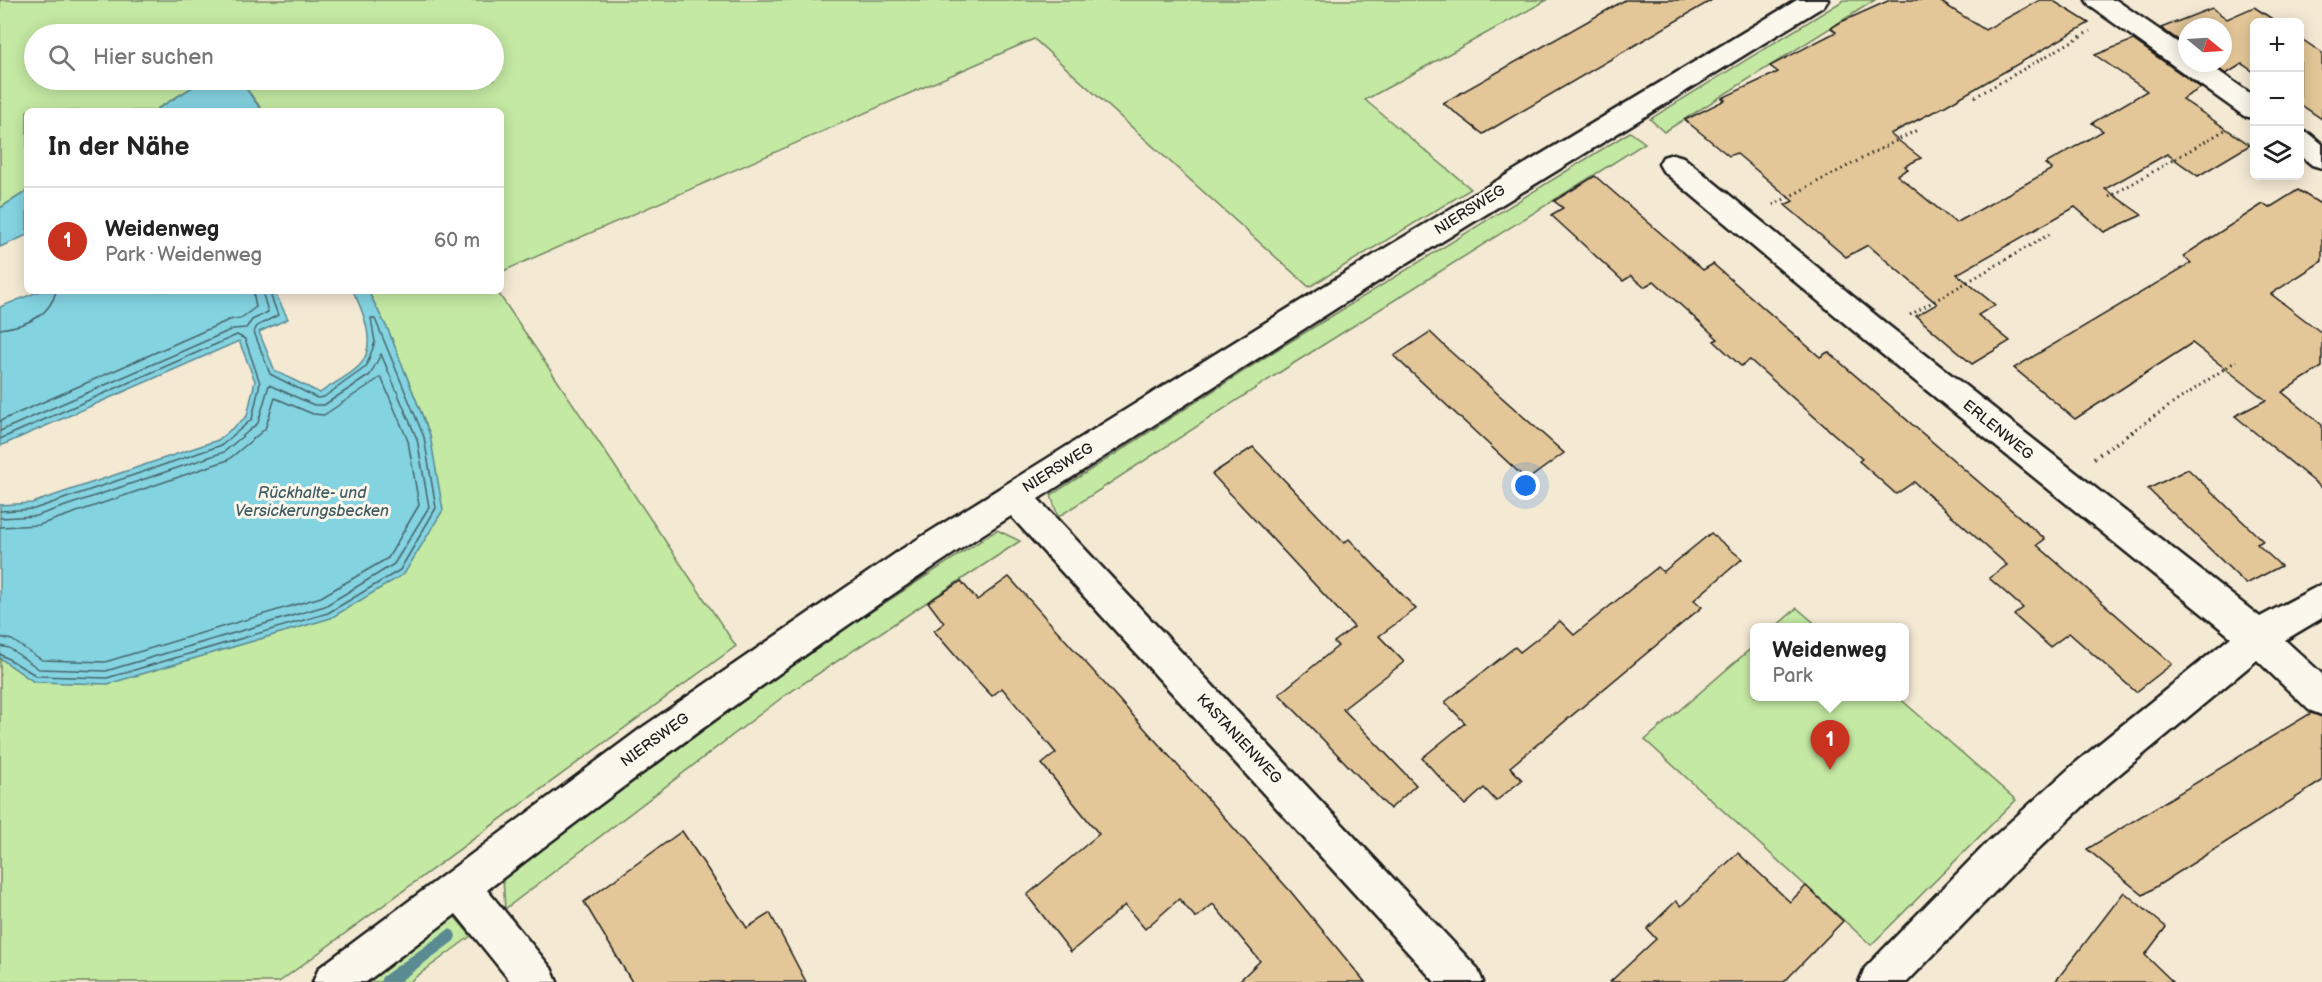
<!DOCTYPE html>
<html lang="de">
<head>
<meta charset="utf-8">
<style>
  :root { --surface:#fff; --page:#f2f2f2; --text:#222; --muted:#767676; --line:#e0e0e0; --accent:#c8321e }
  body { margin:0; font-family:"Balsamiq Sans",sans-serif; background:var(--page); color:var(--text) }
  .controls { position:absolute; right:18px; top:18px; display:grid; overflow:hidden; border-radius:9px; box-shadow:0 3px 15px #0003 }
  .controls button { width:54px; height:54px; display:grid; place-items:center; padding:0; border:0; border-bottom:2px solid var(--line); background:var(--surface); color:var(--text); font:30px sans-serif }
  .compass { position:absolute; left:2178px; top:18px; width:54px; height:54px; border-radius:50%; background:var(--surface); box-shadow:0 3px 15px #0003; rotate:108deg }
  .you { position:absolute; left:1526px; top:486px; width:21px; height:21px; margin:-15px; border:4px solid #fff; border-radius:50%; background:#1a73e8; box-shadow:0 0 0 9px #1a73e833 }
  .badge { display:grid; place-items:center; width:39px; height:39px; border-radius:50%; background:var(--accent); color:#fff; font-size:20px; font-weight:700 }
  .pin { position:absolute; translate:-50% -50px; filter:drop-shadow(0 2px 3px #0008) }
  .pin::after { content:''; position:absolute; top:32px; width:21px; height:18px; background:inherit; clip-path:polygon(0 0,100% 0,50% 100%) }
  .popup { position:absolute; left:1750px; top:623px; width:159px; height:78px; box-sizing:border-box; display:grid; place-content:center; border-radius:9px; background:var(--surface); filter:drop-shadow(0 2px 4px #0005); font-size:20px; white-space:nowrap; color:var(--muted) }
  .popup b { font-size:22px; color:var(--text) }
  .popup::after { content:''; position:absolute; left:50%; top:100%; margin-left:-12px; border:12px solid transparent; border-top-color:var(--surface) }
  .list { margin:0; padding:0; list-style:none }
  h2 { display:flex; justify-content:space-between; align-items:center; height:78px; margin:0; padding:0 24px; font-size:26px }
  h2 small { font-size:20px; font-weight:400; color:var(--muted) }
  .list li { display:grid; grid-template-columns:39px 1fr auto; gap:18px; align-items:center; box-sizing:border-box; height:108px; padding:0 24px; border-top:2px solid var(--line) }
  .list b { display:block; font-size:22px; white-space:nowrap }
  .list p { margin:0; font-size:20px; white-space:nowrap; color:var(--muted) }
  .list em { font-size:20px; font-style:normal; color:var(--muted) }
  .icon { flex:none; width:33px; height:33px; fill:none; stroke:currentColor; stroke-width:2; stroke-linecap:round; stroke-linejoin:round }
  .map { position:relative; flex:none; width:2322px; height:982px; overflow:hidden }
  .search { position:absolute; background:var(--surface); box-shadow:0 3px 15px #0003; left:24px; top:24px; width:480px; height:66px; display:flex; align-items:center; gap:15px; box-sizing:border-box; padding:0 21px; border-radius:33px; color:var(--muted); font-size:22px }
  .panel { position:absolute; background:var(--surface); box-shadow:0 3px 15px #0003; left:24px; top:108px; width:480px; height:186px; border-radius:9px }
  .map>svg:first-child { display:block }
  .green { fill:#c4e9a3; stroke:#708260; stroke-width:1.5 }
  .water { fill:#84d3e1; stroke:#5a8a92; stroke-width:1.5 }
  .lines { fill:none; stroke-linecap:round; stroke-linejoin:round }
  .shore { stroke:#46656b; stroke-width:1.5 }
  .stream { fill:#5a8a92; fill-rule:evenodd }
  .building { fill:#e4c798; stroke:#1c1c1c; stroke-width:1.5 }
  .minor-casing { stroke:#1c1c1c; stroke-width:5 }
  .path-far1 { stroke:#1c1c1c; stroke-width:3; stroke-dasharray:1.5 4; stroke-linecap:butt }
  .path { stroke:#1c1c1c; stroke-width:4; stroke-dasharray:1.5 5; stroke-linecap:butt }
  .minor { fill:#fbf7ec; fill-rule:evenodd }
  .labels { text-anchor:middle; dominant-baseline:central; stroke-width:6; stroke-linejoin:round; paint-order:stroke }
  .street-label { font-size:15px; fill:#1c1c1c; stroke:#fbf7ec }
  .water-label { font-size:16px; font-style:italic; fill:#405c61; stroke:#fbf7ec }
</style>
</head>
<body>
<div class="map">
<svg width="2322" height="982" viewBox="0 0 2322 982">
  <rect width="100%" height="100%" fill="#f4e9d3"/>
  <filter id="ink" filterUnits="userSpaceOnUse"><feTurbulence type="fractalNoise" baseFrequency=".0167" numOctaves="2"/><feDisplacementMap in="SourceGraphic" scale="12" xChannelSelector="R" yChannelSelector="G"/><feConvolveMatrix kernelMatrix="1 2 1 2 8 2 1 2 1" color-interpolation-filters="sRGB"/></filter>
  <g filter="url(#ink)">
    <g class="green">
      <path d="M0 0H1547L1365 100 1471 189 1309 287 1034 39 501 272V111H263L240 80H494V34H34V80H204L154 111H27V191L0 208Z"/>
      <path d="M1844 0H1875L1664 132 1650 119Z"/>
      <path d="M1630 132 1645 143 1291 365 1058 517 1051 495 1275 351Z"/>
      <path d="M368 291H497L736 646 279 982H0V658L35 682 430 435 389 332Z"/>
      <path d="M997 530 1020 541 784 696 505 909 503 878 772 676Z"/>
      <path d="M1797 608 1819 627H1775Z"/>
      <path d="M1755 645V696L1898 697 2016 800 1871 945 1645 740Z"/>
      <path d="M453 915 471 936 409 982H364Z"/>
    </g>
    <g class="water">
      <path d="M204 80H240L262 111H154Z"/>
      <path d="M27 191V235L0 247V208Z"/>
      <path d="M40 291H274L288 319 259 332 275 371 320 393C332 384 349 376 359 366 378 347 363 311 353 291H368L389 332 430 435 443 510 404 574 331 618 108 684 34 682 0 658V505L32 503 218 440 247 416 255 381 239 341 0 446V307Z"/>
    </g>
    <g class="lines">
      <g class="shore">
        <path d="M0 329C24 326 50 317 56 291"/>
        <path d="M0 421 229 320 241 318 256 307 253 291"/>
        <path d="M0 431 233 329 246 328 252 320 268 312 262 291"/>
        <path d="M0 439 237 335 245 339 260 383 252 419 222 445 34 509 0 511"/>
        <path d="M0 518 36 516 224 452 258 423 269 385 314 405H324L370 375 381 354 417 439 429 507 394 564 325 606 106 671 39 669 9 648 0 646"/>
        <path d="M0 527 39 525 228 460 265 429 275 398 313 414 324 415 381 377 408 441 419 505 388 558 321 597 105 662 42 660 12 640 0 637"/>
        <path d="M0 654 37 676 107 678 328 613 400 570 436 508 424 437 375 319 371 318 375 342 366 367 324 397 317 398 270 374 254 332 257 326 278 315 269 291"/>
      </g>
      <path class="stream" d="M449 929 454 931 456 936 454 941 399 982H380L382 977Z"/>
    </g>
    <g class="building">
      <path d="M1625 0H1712L1483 134 1443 103Z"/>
      <path d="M1890 0H1938L1985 30 2040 0H2052L2089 23 1945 106 1890 134 1921 158 1905 166 1908 169 1897 175 1956 223 2052 169 2045 164 2103 131 2092 123 2147 91 2095 55 2133 40 2201 88 2182 99 2250 145 2198 176 2167 154 2105 189 2142 215 2104 232 2075 207 1957 274 1995 305 1978 315 2010 341 1972 364 1916 316 1937 304 1868 245 1846 257 1785 205 1793 201 1736 153 1729 156 1685 120 1725 100 1722 98 1778 72 1770 66 1836 32 1831 28 1841 22Z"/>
      <path d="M2254 7 2277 22H2254V72L2242 64 2226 74 2211 63H2223V27H2187V46L2161 28 2212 8 2227 19Z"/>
      <path d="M2300 38 2322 53V119L2300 104Z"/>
      <path d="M1595 176 1703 270 1713 264 1820 357 1828 352 2045 539 2037 545 2172 664 2136 692 2069 633 2050 647 2014 615 2023 608 1989 578 2007 565 1914 482 1896 494 1859 461 1862 459 1750 360 1741 366 1714 341 1718 339 1654 281 1644 287 1631 276 1623 281 1551 215 1563 208 1554 201Z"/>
      <path d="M2298 190 2322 205V261L2271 294 2322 333V367L2282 392 2322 425V488L2235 416 2266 400 2192 343 2075 419 2014 368 2191 263 2183 256 2263 204 2269 208Z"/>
      <path d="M1430 332 1452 353 1564 453 1527 480 1394 356Z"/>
      <path d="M1253 447 1344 543 1349 539 1416 609 1379 636 1404 662 1343 709 1416 785 1390 809 1279 694 1338 646 1334 642 1354 627 1212 474Z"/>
      <path d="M2188 469 2263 541 2257 544 2281 566 2246 584 2148 489Z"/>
      <path d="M1711 533 1742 559 1694 600 1702 607 1510 767 1522 780 1496 801 1484 788 1465 805 1422 758 1465 723 1445 702 1515 647 1520 652 1560 621 1574 635 1658 567 1663 572Z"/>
      <path d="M1009 577 1291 892 1365 982H1238L1260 961 1213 904 1196 918 1179 899 1145 929 1125 905 1071 952 1027 895 1099 834 1042 764 1056 753 1002 688 992 696 971 674 934 631 944 623 928 602 961 581 977 600Z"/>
      <path d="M2311 713 2322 717V781L2143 895 2087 849Z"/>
      <path d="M682 831 747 928 770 913 806 982H632L584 902Z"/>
      <path d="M1738 853 1790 902 1806 886 1843 921 1784 982H1610L1656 939 1647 929 1676 901 1681 906Z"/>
      <path d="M2124 892 2166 927 2145 955 2173 982H2055Z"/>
    </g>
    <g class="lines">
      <g class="minor-casing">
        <g id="minor">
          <path d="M1797 0H1828L1824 6 1407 263 1038 499 1477 968 1483 982H1435L1011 516C831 632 658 759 487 890L551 968 557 982H511L456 914 366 982H313L319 968 640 729 902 549 1387 247Z"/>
          <path d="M2086 0H2116L2187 49V63H2207L2254 96V118L2244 116 2090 6Z"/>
          <path d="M2300 131 2310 134 2322 144V168L2312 165 2300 155Z"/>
          <path d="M1673 154 1683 157 1889 326 2260 617 2322 584V618L2285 640 2322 674V715L2309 710 2257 660 2099 791 2015 871 1907 982H1859L1865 968 1987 843 2073 765 2231 637 1867 342 1663 171 1659 164 1663 157Z"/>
        </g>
      </g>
      <g class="path-far1">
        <path d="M1975 97 2090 31"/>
        <path d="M2109 197 2225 130"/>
        <path d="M1773 205 1917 130"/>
        <path d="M1910 315 2050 234"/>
        <path d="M2131 432 2236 361"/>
      </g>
      <path class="path" d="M2094 458 2134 431"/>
      <use href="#minor" class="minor"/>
    </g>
  </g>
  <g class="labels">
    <g class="street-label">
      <text transform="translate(1470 210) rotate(-32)">NIERSWEG</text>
      <text transform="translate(1998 430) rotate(39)">ERLENWEG</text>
      <text transform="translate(1058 468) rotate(-32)">NIERSWEG</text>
      <text transform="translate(1239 739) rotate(47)">KASTANIENWEG</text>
      <text transform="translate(655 740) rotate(-36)">NIERSWEG</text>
    </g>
    <g class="water-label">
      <text x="312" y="493">Rückhalte- und<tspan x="312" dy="18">Versickerungsbecken</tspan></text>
    </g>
  </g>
</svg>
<div class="controls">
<button>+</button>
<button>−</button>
<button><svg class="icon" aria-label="layers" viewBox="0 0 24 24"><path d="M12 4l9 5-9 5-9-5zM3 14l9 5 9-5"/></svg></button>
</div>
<svg class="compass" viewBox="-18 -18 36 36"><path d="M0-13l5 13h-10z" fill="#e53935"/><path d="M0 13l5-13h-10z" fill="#767676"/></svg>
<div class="you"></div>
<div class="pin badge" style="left:1830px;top:770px">1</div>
<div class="popup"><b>Weidenweg</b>Park</div>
<div class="search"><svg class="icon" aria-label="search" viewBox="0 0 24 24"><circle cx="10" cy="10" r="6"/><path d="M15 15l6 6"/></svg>Hier suchen</div>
<section class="panel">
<h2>In der Nähe<small></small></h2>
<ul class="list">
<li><span class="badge">1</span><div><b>Weidenweg</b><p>Park · Weidenweg</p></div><em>60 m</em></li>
</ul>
</section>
</div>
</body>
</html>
